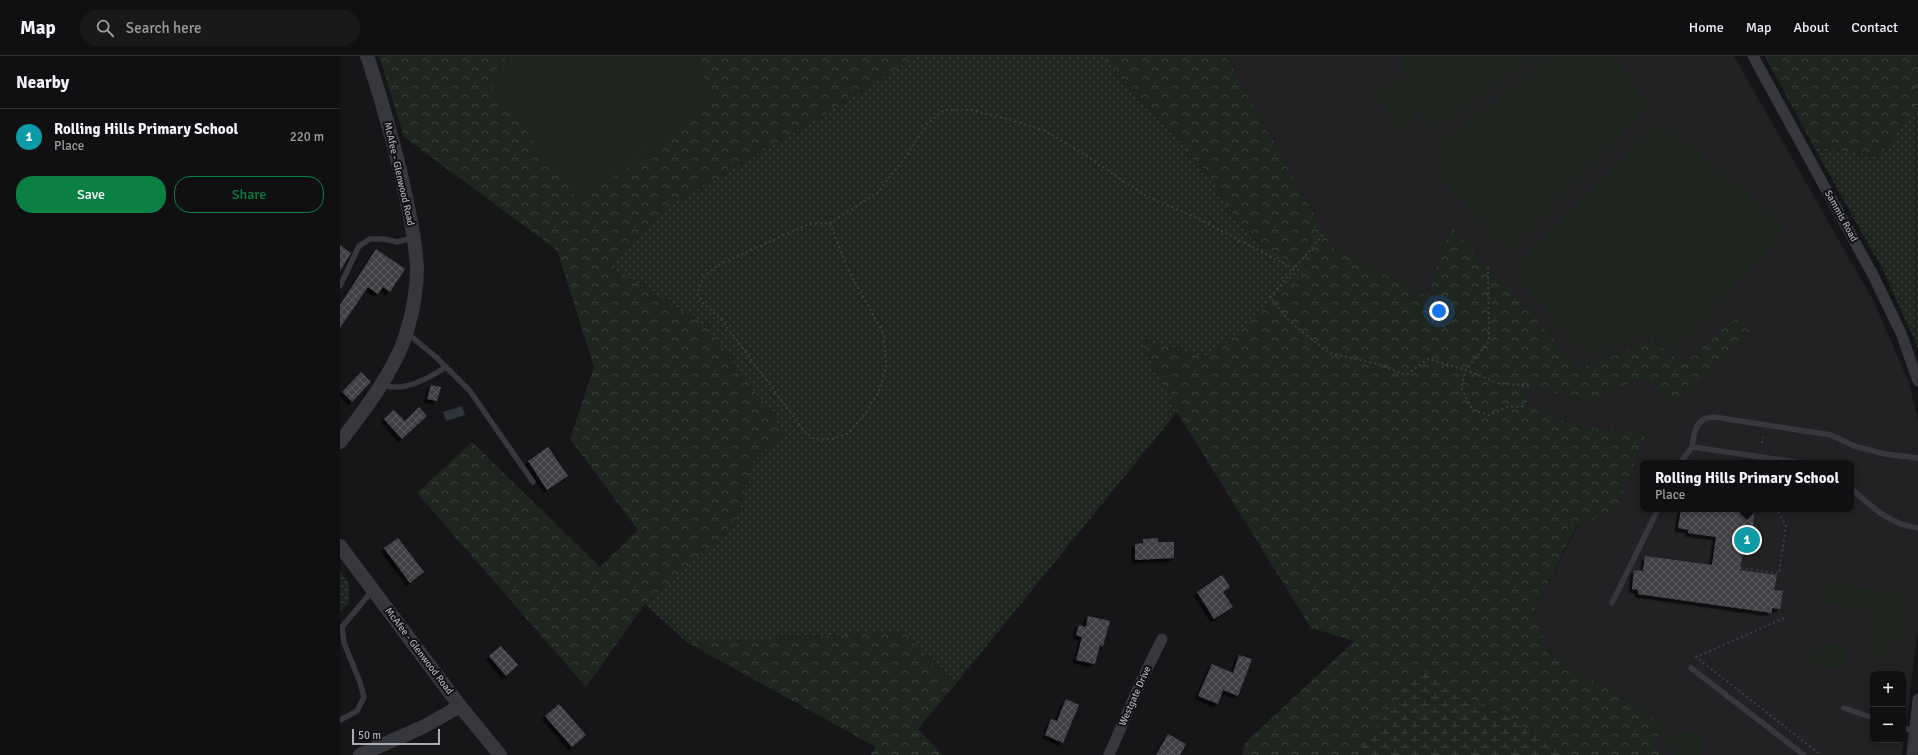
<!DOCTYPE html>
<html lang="en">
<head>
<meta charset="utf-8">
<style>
  :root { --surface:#101012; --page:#19191b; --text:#f1f3f6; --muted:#9c9d9f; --line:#303032; --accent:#0b8043 }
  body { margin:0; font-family:Signika,sans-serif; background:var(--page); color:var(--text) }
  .controls { position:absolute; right:12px; bottom:12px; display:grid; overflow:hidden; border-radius:8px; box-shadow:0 2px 10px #0003 }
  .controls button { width:36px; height:36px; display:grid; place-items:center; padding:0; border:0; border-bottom:1px solid var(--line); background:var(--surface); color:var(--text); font:20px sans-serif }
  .scale { position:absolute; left:12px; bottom:10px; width:88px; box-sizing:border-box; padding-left:4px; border:2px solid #a8adb8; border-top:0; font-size:11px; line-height:14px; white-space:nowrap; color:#a8adb8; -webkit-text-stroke:3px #111113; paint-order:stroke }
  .you { position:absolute; left:1099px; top:255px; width:14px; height:14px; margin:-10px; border:3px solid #fff; border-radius:50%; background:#1a73e8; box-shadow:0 0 0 6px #1a73e833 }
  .badge { display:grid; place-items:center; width:26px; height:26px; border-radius:50%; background:var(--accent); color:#fff; font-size:13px; font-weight:700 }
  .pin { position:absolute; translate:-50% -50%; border:2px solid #fff; box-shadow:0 1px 4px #0006 }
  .popup { position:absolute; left:1300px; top:404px; width:214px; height:52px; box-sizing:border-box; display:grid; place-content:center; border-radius:8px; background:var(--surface); filter:drop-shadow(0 1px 3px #0005); font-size:13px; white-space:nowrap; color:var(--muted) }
  .popup b { font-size:15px; color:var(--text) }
  .popup::after { content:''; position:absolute; left:50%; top:100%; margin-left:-8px; border:8px solid transparent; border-top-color:var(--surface) }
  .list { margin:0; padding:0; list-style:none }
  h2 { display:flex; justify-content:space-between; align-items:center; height:52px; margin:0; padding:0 16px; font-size:17px }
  h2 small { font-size:13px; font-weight:400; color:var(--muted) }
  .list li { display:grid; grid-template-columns:26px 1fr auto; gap:12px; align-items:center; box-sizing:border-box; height:56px; padding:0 16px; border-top:1px solid var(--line) }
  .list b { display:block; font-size:15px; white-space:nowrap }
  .list p { margin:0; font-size:13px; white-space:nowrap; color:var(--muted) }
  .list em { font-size:13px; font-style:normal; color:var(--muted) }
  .actions { display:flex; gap:8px; padding:12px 16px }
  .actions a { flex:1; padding:9px 0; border:1px solid var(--accent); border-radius:16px; text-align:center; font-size:14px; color:var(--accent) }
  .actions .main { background:var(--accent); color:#fff }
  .icon { flex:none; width:22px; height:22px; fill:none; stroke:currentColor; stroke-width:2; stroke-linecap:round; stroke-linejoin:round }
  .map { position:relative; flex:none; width:1578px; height:699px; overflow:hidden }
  header { display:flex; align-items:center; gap:24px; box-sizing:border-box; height:56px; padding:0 20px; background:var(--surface); border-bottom:1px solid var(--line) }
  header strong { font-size:19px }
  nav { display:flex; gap:22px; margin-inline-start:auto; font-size:14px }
  .search { width:280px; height:36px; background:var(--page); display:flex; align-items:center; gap:10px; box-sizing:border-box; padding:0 14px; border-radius:22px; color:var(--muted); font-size:15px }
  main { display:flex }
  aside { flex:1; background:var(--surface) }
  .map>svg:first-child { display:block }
  .built { fill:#222225; fill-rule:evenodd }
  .grass { fill:url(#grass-dots) }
  .forest { fill:url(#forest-crowns) }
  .wetland { fill:url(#wetland-marsh) }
  .park { fill:#1e261f }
  .water { fill:#2c353c }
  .building { fill:url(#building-cross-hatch); filter:url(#shadow) }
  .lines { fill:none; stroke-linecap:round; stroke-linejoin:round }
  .path { stroke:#3d3f44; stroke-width:2; stroke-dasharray:2 3; stroke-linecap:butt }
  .service { stroke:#37383d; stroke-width:5.5 }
  .minor { stroke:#37383d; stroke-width:11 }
  .tertiary { stroke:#37383d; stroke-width:14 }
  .labels { text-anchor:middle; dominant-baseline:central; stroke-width:4; stroke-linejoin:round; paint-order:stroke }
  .street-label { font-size:10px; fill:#a8adb8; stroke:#111113 }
</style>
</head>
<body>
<header>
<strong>Map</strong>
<div class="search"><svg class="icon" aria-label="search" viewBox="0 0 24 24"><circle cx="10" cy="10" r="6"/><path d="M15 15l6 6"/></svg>Search here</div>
<nav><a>Home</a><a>Map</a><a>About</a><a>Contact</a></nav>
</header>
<main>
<aside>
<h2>Nearby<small></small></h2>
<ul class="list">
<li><span class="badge" style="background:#0f9aa8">1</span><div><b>Rolling Hills Primary School</b><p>Place</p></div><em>220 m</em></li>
</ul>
<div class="actions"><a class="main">Save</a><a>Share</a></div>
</aside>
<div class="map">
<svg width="1578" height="699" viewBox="0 0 1578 699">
  <defs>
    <pattern id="grass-dots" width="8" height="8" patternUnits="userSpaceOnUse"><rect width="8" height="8" fill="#1e261f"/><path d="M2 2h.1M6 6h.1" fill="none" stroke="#3c433d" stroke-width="1.8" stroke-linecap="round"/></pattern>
    <pattern id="forest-crowns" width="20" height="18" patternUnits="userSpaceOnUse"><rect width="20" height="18" fill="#1e261f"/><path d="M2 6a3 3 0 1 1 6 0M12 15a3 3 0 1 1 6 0" fill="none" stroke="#3c433d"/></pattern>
    <pattern id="wetland-marsh" width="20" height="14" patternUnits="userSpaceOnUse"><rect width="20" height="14" fill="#1e261f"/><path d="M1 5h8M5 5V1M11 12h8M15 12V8" fill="none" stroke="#3c433d"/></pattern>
    <pattern id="building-cross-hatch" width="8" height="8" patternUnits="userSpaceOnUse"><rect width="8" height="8" fill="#404145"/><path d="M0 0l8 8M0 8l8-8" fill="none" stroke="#595a5e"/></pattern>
    <filter id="shadow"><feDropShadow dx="-3.5" dy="3.5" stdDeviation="0" flood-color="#0009"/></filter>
  </defs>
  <rect width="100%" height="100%" fill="#161618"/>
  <path class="built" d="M886 0H1394L1534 246 1569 327 1578 364V573L1562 699H1322L1317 689 1321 666 1209 598 1194 555 1237 471 1276 454 1307 377 1240 371 1186 350 1191 330 1247 345 1304 322 1336 348 1411 272 1400 260 1344 308 1311 283 1240 312 1111 171 1087 240 993 192ZM1303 407H1511V453H1303ZM1533 618H1563V684H1533Z"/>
  <g class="grass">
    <path d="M578 0H762L867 117 896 163 925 193 968 214 868 302 800 283 837 356 614 630 565 576 348 587 305 548 395 469 412 407 445 376 270 210 331 149 484 59Z"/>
    <path d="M1578 50V292L1544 216 1474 91 1540 100Z"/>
    <path d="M0 515 9 528V547L0 555Z"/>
  </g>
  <g class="forest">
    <path d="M39 0H168L148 24 375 45 354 0H578L484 59 331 149 270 210 367 270 445 376 412 407 395 469 305 548 246 631 77 437 132 386 260 511 298 474 230 383 254 311 217 194 64 81Z"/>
    <path d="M762 0H886L993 192 1087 240 1111 170 1240 312 1311 283 1344 308 1400 259 1412 272 1336 349 1304 322 1247 345 1191 330 1186 350 1240 371 1307 377 1276 454 1236 471 1194 555 1209 598 1321 666 1317 689 1322 699H1228L1224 694 1021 691 1022 699H903L904 688 1014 585 971 572 837 356 799 283 868 302 967 214 925 193 896 163 867 117Z"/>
    <path d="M1425 0H1578V50L1540 100 1474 91Z"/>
    <path d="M565 576 614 630 578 673 603 699H531L536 691 348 587Z"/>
  </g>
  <path class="wetland" d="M1081 613 1225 694 1228 699H1022L1021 691Z"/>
  <g class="park">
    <path d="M168 0H354L375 45 240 146 148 24Z"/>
    <path d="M1056 0H1193L1095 72Z"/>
    <path d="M1211 0H1277L1306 44 1304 57 1167 197 1099 121 1096 102 1102 86Z"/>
    <path d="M1056 22 1067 28 1082 55 1076 63 1058 74 1035 36Z"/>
    <path d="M1324 67 1441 165 1442 180 1335 295 1311 276 1247 301 1183 231 1184 199 1296 87Z"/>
    <path d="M1483 526 1569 538 1563 585 1552 584 1548 599 1533 597 1536 555 1480 545Z"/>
    <path d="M1492 587 1503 591 1510 601 1504 614 1471 607 1472 597Z"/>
    <path d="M1356 674C1363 682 1366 689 1361 699H1335L1325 687 1327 681Z"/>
  </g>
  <path class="water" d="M122 350 125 359 106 365 103 356Z"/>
  <g class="building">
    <path d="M0 189 11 197 0 215Z"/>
    <path d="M36 193 65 213 50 236 43 231 38 238 28 231 0 272V249Z"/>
    <path d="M21 316 31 326 12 346 2 336Z"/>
    <path d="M91 329 101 331 97 345 87 343Z"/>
    <path d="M79 351 87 360 62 383 44 363 54 354 65 365Z"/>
    <path d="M208 391 228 420 207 434 188 405Z"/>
    <path d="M1341 453H1415L1411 485 1405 484 1400 514 1437 519 1434 534 1443 535 1440 553 1432 552V557L1298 538V534L1292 533 1294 514 1303 515 1305 500 1372 509 1376 481 1348 477 1349 474 1338 472Z"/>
    <path d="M58 482 84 516 70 527 44 492Z"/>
    <path d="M818 482V486H834V502L795 504V488L803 487V483Z"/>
    <path d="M882 519 890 531 883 536 893 551 874 563 857 536Z"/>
    <path d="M748 560 770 565 763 590 760 589 755 608 736 604 742 581 736 579 739 569 746 571Z"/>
    <path d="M161 590 178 609 166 620 149 600Z"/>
    <path d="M899 599 912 603 898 640 883 634 878 648 858 640 872 608 893 617Z"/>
    <path d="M726 643 739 649 723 687 705 679 711 663 717 665Z"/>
    <path d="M219 648 246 679 232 691 205 660Z"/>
    <path d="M828 678 846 688 840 699H816Z"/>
  </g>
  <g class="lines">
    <g class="path">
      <path d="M490 167 508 214 544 278 546 311 539 335 525 358 509 377 493 383 476 384 465 376 381 263 363 247 357 238 363 221 378 209 469 168 490 167 537 137 565 102 587 68 604 54H631L668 63 705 75 739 95 806 140 859 163 954 213 984 177"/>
      <path d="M1148 211 1149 285 1126 314 1158 327 1191 330"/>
      <path d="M954 213 930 241 949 265 989 297 1038 308 1066 319 1088 303 1126 314 1121 332 1133 354 1149 359 1167 351 1186 350"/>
      <path d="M1422 387 1423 381"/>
      <path d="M1401 512 1439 517 1446 470 1436 453"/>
      <path d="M1444 562 1356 601 1481 699"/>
    </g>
    <g class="service">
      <path d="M0 230 19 190 30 183H44L57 186 73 182"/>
      <path d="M67 277 96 301 130 335 193 426"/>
      <path d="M41 329C64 336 86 324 106 311"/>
      <path d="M1340 407 1352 391"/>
      <path d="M1463 407 1352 391C1354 376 1356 361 1374 361L1491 379 1514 390 1545 398 1578 402"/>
      <path d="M1511 432C1530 450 1551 469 1578 472"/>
      <path d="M1272 547 1318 453"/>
      <path d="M1351 612 1464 699"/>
      <path d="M1504 652 1533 662"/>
      <path d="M0 664 17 655 24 641 20 626 4 587 2 571 32 535"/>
      <path d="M1563 672 1574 675"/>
    </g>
    <g class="minor">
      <path d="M1413 0 1533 219 1561 277 1578 325"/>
      <path d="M769 699 802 623 822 583"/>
      <path d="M1572 699 1578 643"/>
    </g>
    <g class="tertiary">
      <path d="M0 386C24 355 56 313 67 275 73 255 77 233 77 212 75 179 67 146 60 114 50 75 40 37 27 0"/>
      <path d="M0 490 120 650 160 699"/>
      <path d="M20 699 85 670 120 650"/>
    </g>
  </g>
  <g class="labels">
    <g class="street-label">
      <text transform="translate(59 118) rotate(77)">McAfee - Glenwood Road</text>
      <text transform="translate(1501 160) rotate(61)">Sammis Road</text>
      <text transform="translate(79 595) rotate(53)">McAfee - Glenwood Road</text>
      <text transform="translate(795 640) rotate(-66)">Westgate Drive</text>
    </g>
  </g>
</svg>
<div class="controls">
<button>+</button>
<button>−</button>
</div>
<div class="scale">50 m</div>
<div class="you"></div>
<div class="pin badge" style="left:1407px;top:484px;background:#0f9aa8">1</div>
<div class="popup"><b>Rolling Hills Primary School</b>Place</div>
</div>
</main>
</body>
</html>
